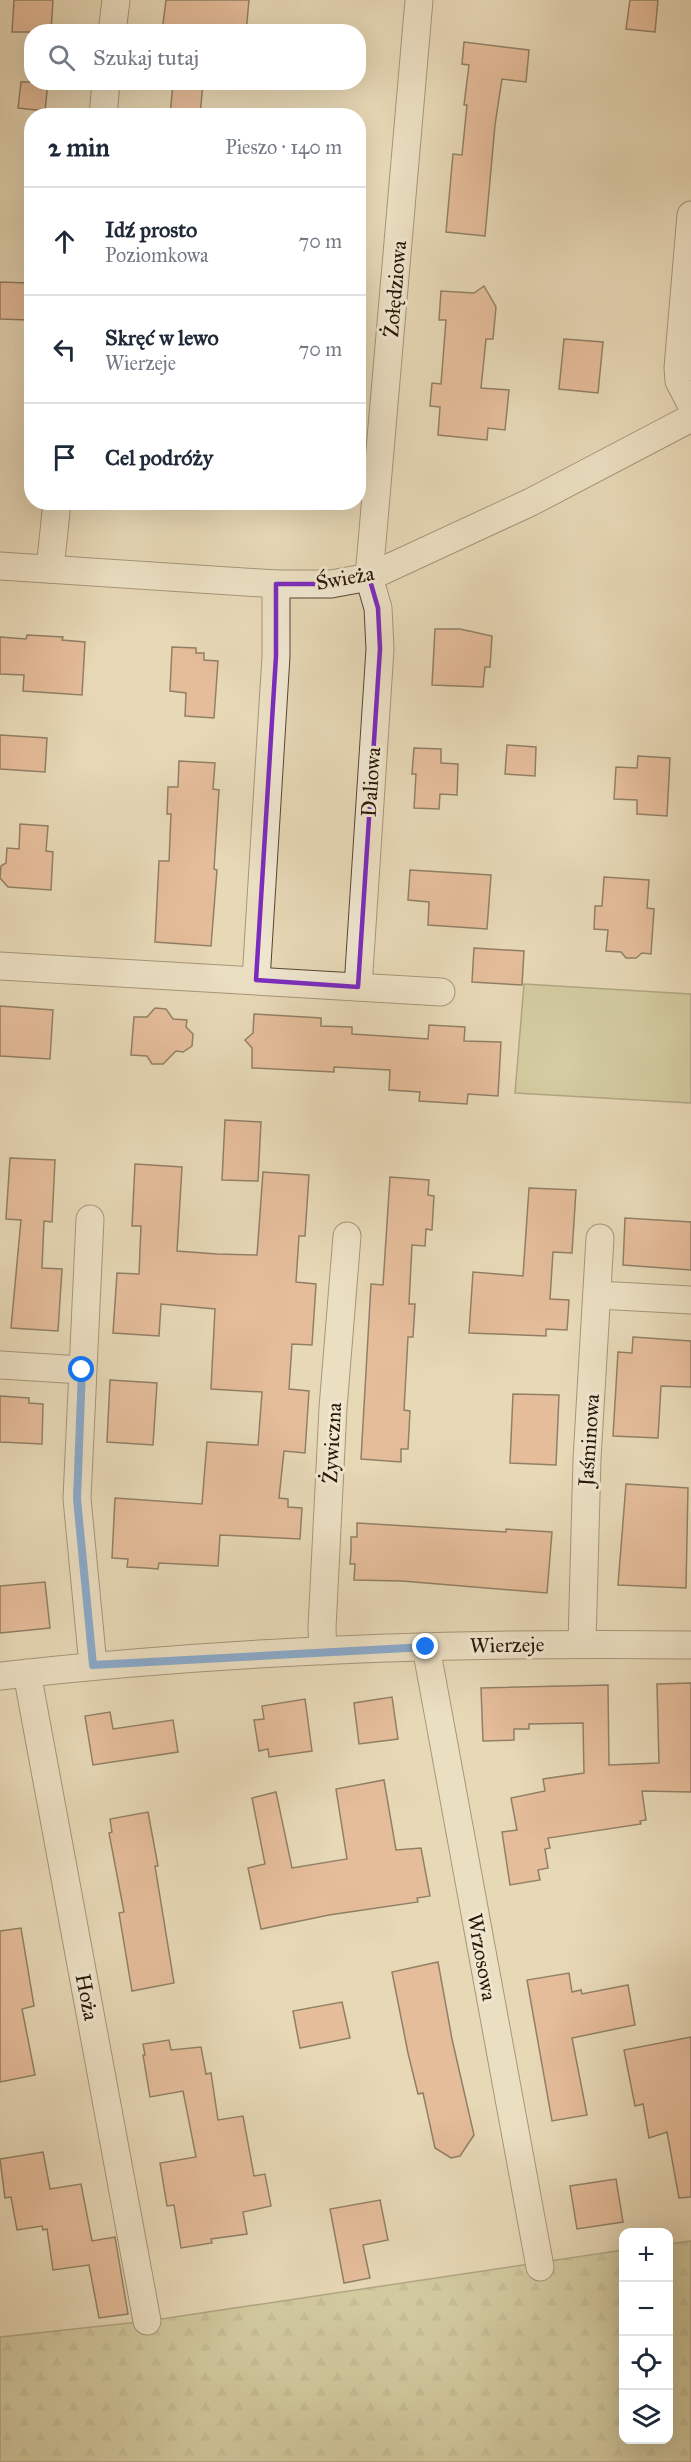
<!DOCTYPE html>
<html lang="pl">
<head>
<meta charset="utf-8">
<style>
  :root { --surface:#fff; --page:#f2f2f3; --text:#1f2937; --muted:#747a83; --line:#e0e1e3 }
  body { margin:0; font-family:"IM FELL Great Primer",serif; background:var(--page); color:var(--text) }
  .controls { position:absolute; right:18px; bottom:18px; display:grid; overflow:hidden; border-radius:12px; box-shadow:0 6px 24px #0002 }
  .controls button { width:54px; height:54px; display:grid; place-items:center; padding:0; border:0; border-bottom:2px solid var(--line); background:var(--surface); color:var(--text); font:30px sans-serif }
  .stop { position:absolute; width:18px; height:18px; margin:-14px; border:4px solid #1a73e8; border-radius:50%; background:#fff }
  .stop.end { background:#1a73e8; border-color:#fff; box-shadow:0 2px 6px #0008 }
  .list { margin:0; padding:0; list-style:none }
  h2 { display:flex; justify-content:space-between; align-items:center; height:78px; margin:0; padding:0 24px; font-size:26px }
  h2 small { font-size:20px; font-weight:400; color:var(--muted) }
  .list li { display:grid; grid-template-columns:39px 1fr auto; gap:18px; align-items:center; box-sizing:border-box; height:108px; padding:0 24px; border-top:2px solid var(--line) }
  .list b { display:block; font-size:22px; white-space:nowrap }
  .list p { margin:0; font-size:20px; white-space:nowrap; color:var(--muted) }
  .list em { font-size:20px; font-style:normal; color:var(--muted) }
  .icon { flex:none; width:33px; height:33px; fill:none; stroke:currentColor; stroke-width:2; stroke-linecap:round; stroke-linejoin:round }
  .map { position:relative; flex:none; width:691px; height:2462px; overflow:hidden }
  .search { position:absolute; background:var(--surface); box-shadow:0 6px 24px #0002; left:24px; top:24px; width:342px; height:66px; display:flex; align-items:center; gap:15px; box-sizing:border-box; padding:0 21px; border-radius:24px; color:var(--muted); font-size:22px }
  .panel { position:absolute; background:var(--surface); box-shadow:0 6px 24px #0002; left:24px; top:108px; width:342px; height:402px; border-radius:24px }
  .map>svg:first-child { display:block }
  .grass { fill:#bcbd89; stroke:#726a48; stroke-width:1.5 }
  .forest { fill:url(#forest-firs); stroke:#726a48; stroke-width:1.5 }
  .building { fill:#e49c7b; stroke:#281606; stroke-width:1.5 }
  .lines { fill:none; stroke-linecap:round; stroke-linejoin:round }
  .minor-casing { stroke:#584632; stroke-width:29 }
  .minor { stroke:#efe6d0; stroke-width:27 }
  .route { stroke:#1a73e8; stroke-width:8 }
  .marked { fill:none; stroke:#7b2cbf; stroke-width:4.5; stroke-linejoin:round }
  .labels { text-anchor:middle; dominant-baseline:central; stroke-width:6; stroke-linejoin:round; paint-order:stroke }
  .street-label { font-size:21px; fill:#281606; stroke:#efe6d0 }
</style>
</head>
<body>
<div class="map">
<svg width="691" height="2462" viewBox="0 0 691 2462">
  <defs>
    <pattern id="forest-firs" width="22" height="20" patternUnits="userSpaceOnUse" patternTransform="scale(1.5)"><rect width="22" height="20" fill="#bcbd89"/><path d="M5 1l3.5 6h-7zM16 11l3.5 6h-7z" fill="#a2a275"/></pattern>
  </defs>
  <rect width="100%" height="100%" fill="#e7d8b6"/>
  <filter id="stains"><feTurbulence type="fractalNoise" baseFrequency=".00333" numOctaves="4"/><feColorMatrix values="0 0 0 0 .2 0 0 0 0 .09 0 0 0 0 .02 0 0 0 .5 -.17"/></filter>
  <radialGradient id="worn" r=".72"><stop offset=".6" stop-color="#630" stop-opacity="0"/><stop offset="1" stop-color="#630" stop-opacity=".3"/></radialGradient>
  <path class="grass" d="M524 984 691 994V1103L515 1093Z"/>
  <path class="forest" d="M691 2241V2462H0V2337L148 2321 623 2250 624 2440H668L669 2244Z"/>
  <g class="building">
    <path d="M14 0H53L51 32H12Z"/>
    <path d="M166 0H249L246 32H162Z"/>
    <path d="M630 0H658L655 32 626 29Z"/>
    <path d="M464 42 529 50 526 82 502 79 495 125 485 236 446 232 453 154 462 155 467 105H464L469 65 462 64Z"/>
    <path d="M21 82H48L45 111 18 108Z"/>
    <path d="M173 82H203L200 116H170Z"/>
    <path d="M0 282 29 283 28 320 0 319Z"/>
    <path d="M484 286 496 307 493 339H486L481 388 509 390 505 430 488 428 487 440 438 435 440 407 430 406 432 383 441 384 446 320H439L441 291 474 293Z"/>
    <path d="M564 339 603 342 598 393 559 389Z"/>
    <path d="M435 629H460L492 636 490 667H485L483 687 432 685Z"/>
    <path d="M27 635 63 637 62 640 85 642 82 695 23 691 24 675 0 674V637L26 639Z"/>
    <path d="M172 647 196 648V653H204V660L218 661 214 718 185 716 186 693 170 691Z"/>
    <path d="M0 735 47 738 45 772 0 769Z"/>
    <path d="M507 745 536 747 535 776 505 774Z"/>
    <path d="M414 748 441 749V763L458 764 457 795 440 794 439 809 414 808 416 774H412Z"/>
    <path d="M638 756 670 758 667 816 637 814V800L614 799 616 767 637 768Z"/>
    <path d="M179 761 215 763 213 789 219 790 214 869 217 870 211 946 155 942 159 861H169L171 814H167L168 787H178Z"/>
    <path d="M20 824 48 826 46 851 53 852 51 890 8 887 0 878 1 866 6 863 7 848 19 849Z"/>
    <path d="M410 870 491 875 487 929 428 925 429 902 408 900Z"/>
    <path d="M604 877 649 880 647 908 654 909 651 954 642 953 636 958H626L621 952 606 951 608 930 594 929 595 906H602Z"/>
    <path d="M474 948 524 951 522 985 472 982Z"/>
    <path d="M0 1006 53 1010 50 1059 0 1056Z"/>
    <path d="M155 1008 166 1009 173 1019 187 1020 186 1027 193 1034 192 1046 183 1052 176 1051 163 1064H152L147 1056 131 1055 134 1017H147Z"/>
    <path d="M254 1014 321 1018V1026L352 1027V1034L428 1039 429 1025 465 1027 464 1041 501 1042 498 1096 468 1094 467 1104 419 1101 420 1092 389 1090 390 1070 334 1067V1072L252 1068V1048L245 1040 253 1033Z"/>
    <path d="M225 1120 261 1122 258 1181 222 1180Z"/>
    <path d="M10 1158 55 1160 52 1222 44 1221 42 1268 62 1269 58 1331 11 1328 21 1220 6 1219Z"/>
    <path d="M135 1164 182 1167 177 1251 217 1254 257 1255 263 1172 309 1175 305 1236H299L296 1282 316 1284 312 1345 292 1344 289 1389 309 1391 305 1453 284 1451 279 1498 288 1499V1507L302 1508 300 1539 220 1535 218 1566 159 1563 158 1569 146 1568 127 1567 128 1559 112 1558 115 1498 202 1504 207 1442 258 1445 262 1392 211 1389 215 1309 161 1304 159 1336 113 1333 117 1273 139 1274 141 1226H132Z"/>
    <path d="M390 1177 429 1180 428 1195 434 1196 432 1230 426 1229 425 1246 412 1245 409 1304H415L413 1337H408L404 1410 410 1411 408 1449H401V1462L361 1459 371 1284 383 1285Z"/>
    <path d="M529 1188 576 1190 572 1253 553 1252 550 1299 569 1300 567 1330 546 1329V1336L469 1333 473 1272 523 1276Z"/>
    <path d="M625 1218 691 1222V1270L623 1265Z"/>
    <path d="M633 1337 691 1341V1387L661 1386 658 1438 613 1436 618 1352 632 1353Z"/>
    <path d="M110 1380 157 1383 153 1445 107 1442Z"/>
    <path d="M513 1394 559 1395 556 1465 510 1463Z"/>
    <path d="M0 1396 29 1398V1403L43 1404 42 1444 0 1442Z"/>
    <path d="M626 1484 688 1488 686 1588 618 1585Z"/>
    <path d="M357 1523 506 1532V1529L552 1532 547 1593 402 1581 354 1580 355 1564H350L351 1551V1537H357Z"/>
    <path d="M45 1582 50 1628 0 1633V1586Z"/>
    <path d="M691 1683V1792L642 1791 646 1820 640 1821 641 1824 548 1838 550 1848 545 1849 548 1868 538 1870 540 1880 510 1885 502 1832 517 1830 511 1798 545 1791 543 1779 584 1773 583 1723 529 1724V1729H514V1740L483 1741 481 1688 608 1685 609 1765 659 1763 657 1684Z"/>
    <path d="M392 1697 398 1739 359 1744 354 1703Z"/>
    <path d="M305 1699 312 1751 269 1757 268 1749 259 1751 254 1720 264 1719 262 1706Z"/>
    <path d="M110 1712 113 1729 173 1720 178 1752 93 1765 85 1716Z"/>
    <path d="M384 1780 396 1850 421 1848 430 1896 417 1898 418 1902 329 1915 261 1929 248 1868 265 1864 252 1798 276 1792 292 1868 347 1859 336 1789Z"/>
    <path d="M148 1812 158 1866H155L174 1983 132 1991 119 1913 124 1912 109 1833 112 1832 110 1819Z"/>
    <path d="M21 1928 34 2006 22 2009 35 2075 0 2082V1931Z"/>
    <path d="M438 1962 452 2039 474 2135 460 2156 451 2158 435 2148 423 2093 418 2094 408 2053 392 1972Z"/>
    <path d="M569 1973 572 1992 581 1990 582 1994 628 1985 635 2025 572 2038 587 2115 552 2121 527 1980Z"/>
    <path d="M342 2002 350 2038 300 2048 293 2011Z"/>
    <path d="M691 2037V2197L679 2198 667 2132 649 2138 643 2104 635 2106 624 2050Z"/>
    <path d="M169 2040 171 2050 201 2047 206 2074 211 2073 218 2120 243 2116 254 2176 265 2174 271 2206 243 2212 247 2234 211 2239 212 2243 181 2248 174 2205 167 2206 160 2163 196 2157 183 2091 150 2097 143 2055H145L143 2044Z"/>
    <path d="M43 2152 50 2189 81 2184 92 2241 115 2237 128 2314 99 2318 89 2265 53 2270 47 2229 43 2230 42 2226 17 2230 11 2197 5 2198 0 2159Z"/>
    <path d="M616 2179 623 2222 577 2229 570 2186Z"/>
    <path d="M380 2200 388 2240 363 2245 370 2278 344 2283 330 2209Z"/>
  </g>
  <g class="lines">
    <g class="minor-casing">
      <g id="minor">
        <path d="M112 32 116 0"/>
        <path d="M103 116 106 82"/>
        <path d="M691 215 678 368 679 381 691 404"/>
        <path d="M0 566 276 584H331L369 577 531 502 691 418"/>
        <path d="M50 569 57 502"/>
        <path d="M0 966 441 992"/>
        <path d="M256 980 276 656V584"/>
        <path d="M358 987 380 649 378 608 369 577 419 0"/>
        <path d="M90 1219 77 1499 93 1665"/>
        <path d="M597 1295 691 1300"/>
        <path d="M0 1365 82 1370"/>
        <path d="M582 1643 587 1459 600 1238"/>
        <path d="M426 1647 540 2267"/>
        <path d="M323 1651 322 1628 333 1408 347 1236"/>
        <path d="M27 1673 147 2321"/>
        <path d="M0 1676C229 1650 461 1642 691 1645"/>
      </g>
    </g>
    <use href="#minor" class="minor"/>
  </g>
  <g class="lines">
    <path class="route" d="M82 1370 77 1499 93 1665 426 1647"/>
  </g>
  <path d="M0 0H691V2462H0ZM369 577 378 608 380 649 358 987 256 980 276 656V584H331Z" fill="#e7d8b6" fill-opacity=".55" fill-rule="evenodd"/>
  <path class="marked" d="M369 577 378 608 380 649 358 987 256 980 276 656V584H331Z"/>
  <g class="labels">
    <g class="street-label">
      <text transform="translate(395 289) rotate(-85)">Żołędziowa</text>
      <text transform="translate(345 578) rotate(-10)">Świeża</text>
      <text transform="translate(371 782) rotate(-86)">Daliowa</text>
      <text transform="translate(589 1440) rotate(-86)">Jaśminowa</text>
      <text transform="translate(332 1443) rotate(-87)">Żywiczna</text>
      <text transform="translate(507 1645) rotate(-1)">Wierzeje</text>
      <text transform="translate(482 1957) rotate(80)">Wrzosowa</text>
      <text transform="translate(87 1997) rotate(79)">Hoża</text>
    </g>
  </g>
  <rect width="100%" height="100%" filter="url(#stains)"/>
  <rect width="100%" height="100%" fill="url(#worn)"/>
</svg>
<div class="controls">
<button>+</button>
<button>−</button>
<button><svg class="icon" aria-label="locate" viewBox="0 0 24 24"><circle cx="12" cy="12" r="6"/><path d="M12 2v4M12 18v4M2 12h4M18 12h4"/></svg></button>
<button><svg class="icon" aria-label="layers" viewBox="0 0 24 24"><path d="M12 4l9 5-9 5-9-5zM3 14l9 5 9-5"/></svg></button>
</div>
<div class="stop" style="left:82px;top:1370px"></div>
<div class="stop end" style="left:426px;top:1647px"></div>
<div class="search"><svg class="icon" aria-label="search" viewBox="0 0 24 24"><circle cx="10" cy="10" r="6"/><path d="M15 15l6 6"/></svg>Szukaj tutaj</div>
<section class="panel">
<h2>2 min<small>Pieszo · 140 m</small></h2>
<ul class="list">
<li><svg class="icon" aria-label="ahead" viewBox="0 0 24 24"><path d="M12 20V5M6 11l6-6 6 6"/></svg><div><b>Idź prosto</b><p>Poziomkowa</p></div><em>70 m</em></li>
<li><svg class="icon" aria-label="left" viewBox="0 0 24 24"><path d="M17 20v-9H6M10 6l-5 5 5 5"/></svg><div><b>Skręć w lewo</b><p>Wierzeje</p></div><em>70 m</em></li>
<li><svg class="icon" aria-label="arrive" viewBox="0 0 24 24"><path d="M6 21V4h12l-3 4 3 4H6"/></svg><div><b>Cel podróży</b></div></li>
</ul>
</section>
</div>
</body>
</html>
